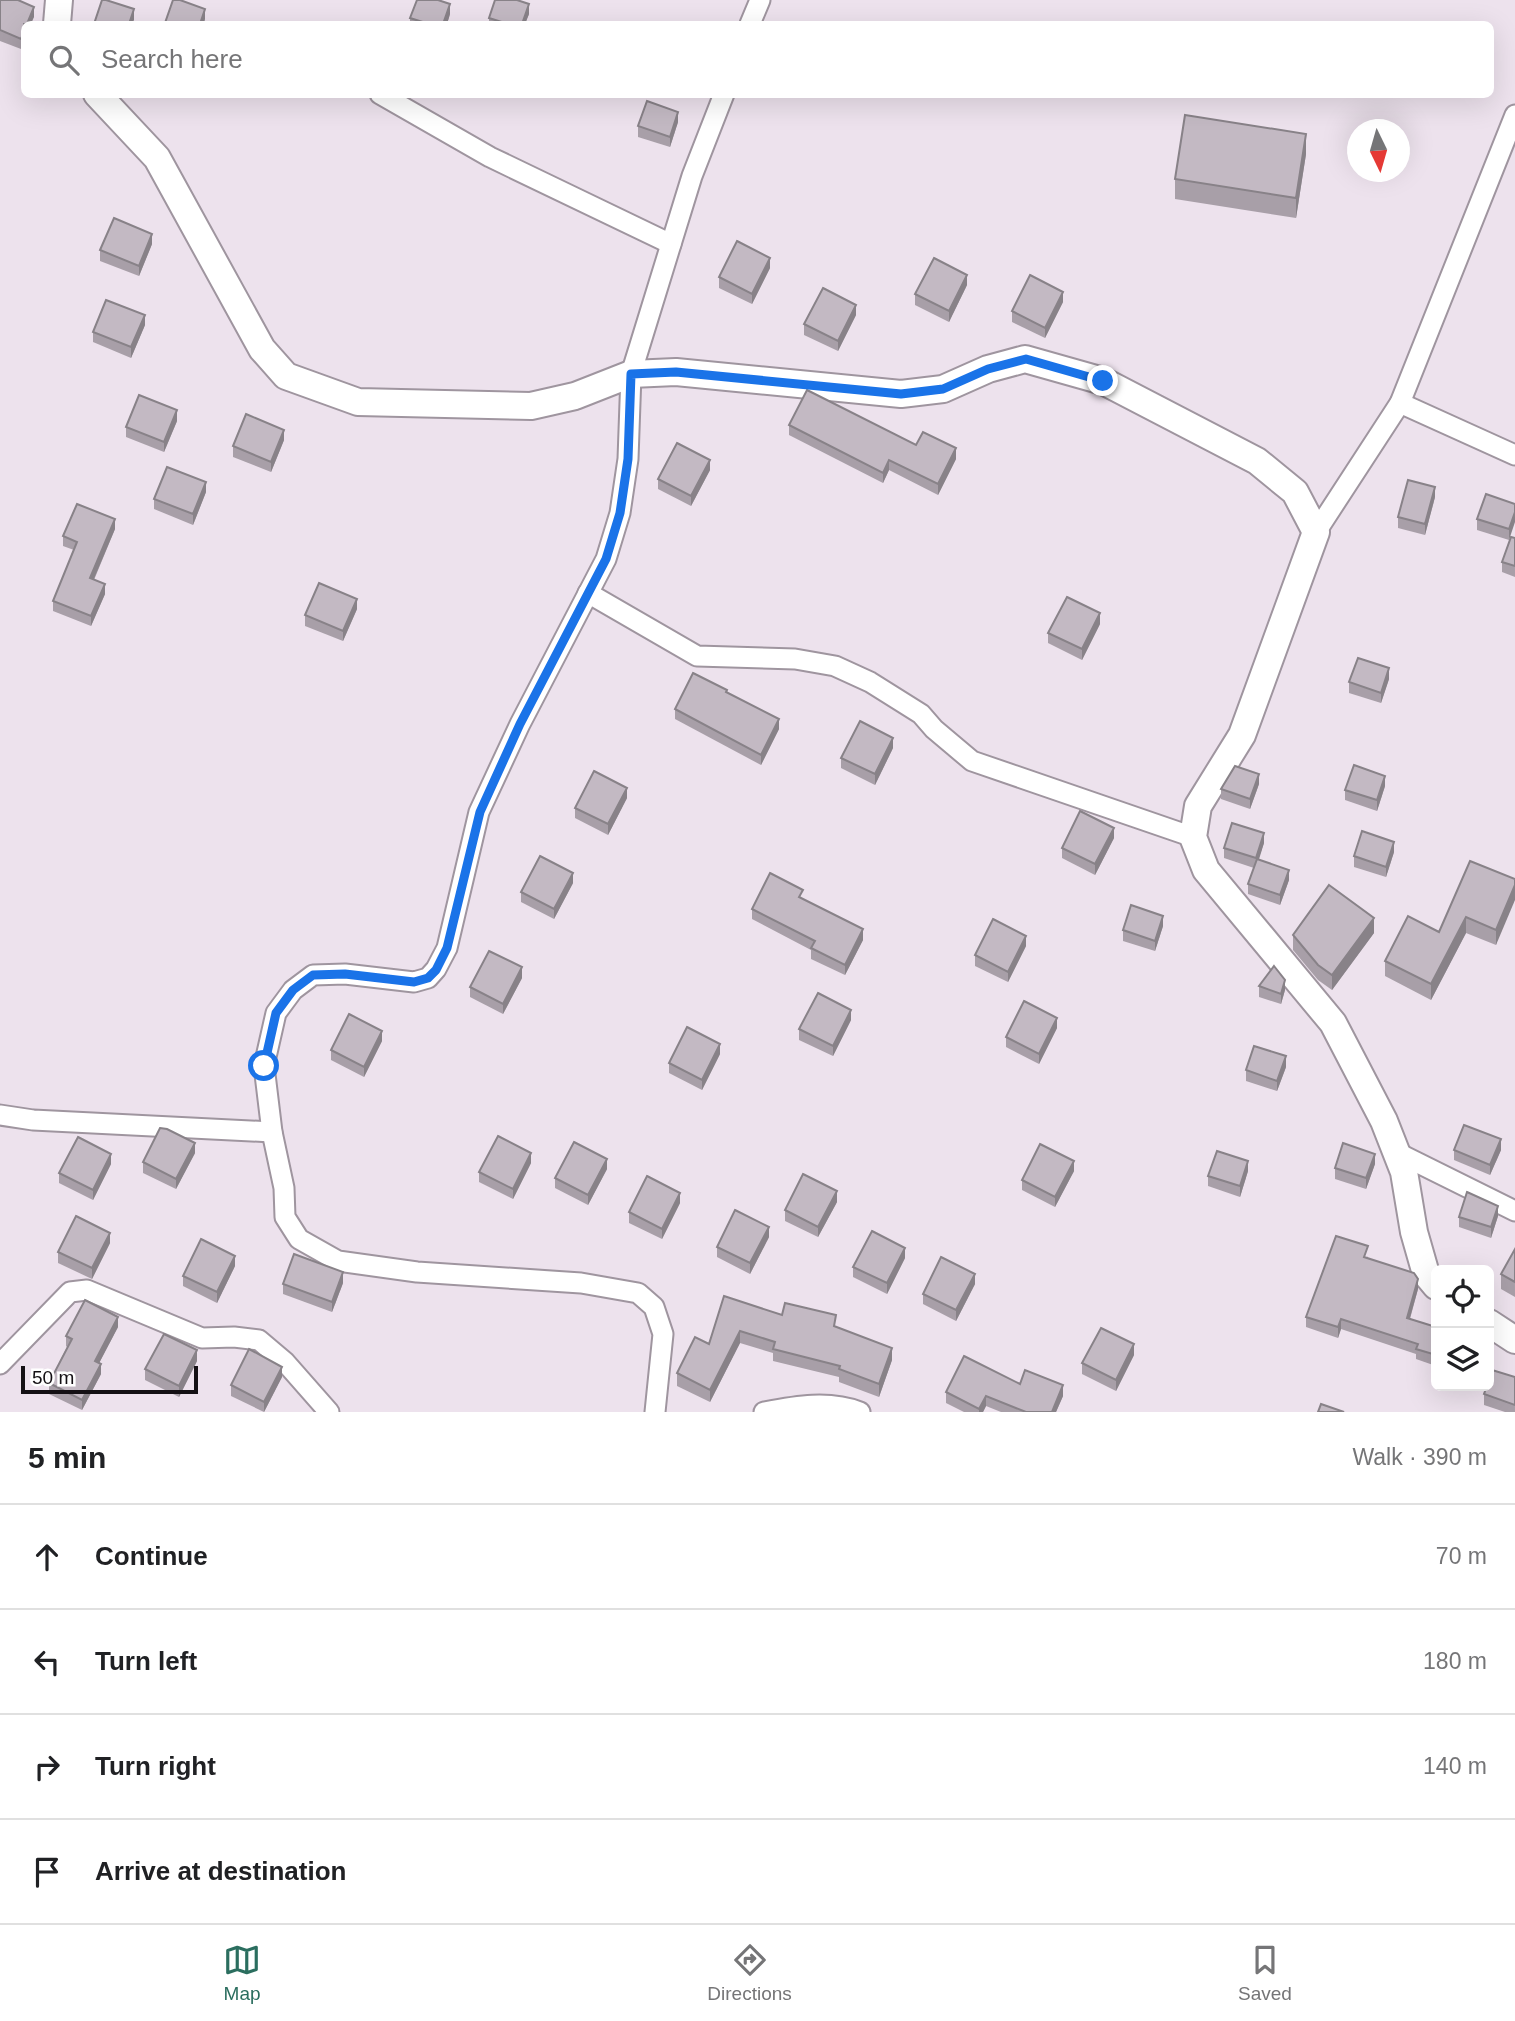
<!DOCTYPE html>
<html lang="en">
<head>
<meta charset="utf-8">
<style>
  :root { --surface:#fff; --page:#f6f6f6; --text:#202124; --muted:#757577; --line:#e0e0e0; --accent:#2b6e5f }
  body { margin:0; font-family:Helvetica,sans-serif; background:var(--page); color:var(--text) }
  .controls { position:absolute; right:21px; bottom:21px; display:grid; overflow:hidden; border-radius:10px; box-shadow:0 7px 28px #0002 }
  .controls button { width:63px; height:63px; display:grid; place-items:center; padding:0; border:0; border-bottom:2px solid var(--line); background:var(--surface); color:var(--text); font:35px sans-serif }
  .compass { position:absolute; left:1347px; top:119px; width:63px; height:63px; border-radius:50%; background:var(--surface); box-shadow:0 7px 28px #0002; rotate:175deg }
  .scale { position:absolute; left:21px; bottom:18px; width:177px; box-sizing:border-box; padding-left:7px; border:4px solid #141014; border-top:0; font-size:19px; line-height:24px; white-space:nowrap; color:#141014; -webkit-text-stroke:5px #fff; paint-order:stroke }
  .stop { position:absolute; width:21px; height:21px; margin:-16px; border:5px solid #1a73e8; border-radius:50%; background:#fff }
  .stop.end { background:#1a73e8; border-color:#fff; box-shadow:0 2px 7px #0008 }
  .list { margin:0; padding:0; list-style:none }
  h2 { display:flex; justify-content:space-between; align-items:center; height:91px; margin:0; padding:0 28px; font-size:30px }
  h2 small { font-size:23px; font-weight:400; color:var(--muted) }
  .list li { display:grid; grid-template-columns:46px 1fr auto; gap:21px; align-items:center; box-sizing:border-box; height:105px; padding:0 28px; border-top:2px solid var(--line) }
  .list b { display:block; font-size:26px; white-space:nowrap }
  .list em { font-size:23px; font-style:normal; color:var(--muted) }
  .icon { flex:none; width:38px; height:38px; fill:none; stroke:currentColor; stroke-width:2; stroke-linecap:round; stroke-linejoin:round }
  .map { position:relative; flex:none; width:1515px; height:1412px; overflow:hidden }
  .search { position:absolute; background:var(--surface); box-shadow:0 7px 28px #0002; left:21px; right:21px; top:21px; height:77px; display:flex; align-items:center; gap:18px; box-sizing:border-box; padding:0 24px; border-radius:10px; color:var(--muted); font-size:26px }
  .sheet { height:511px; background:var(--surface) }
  nav { display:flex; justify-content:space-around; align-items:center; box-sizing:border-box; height:98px; border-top:2px solid var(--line); background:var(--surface); font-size:19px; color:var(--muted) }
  nav a { display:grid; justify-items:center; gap:4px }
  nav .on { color:var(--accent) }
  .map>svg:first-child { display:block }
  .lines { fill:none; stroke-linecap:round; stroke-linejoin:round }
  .street-casing { stroke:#9f959f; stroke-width:23 }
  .secondary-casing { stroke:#9f959f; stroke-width:30 }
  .street { stroke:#fff; stroke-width:19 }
  .secondary { stroke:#fff; stroke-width:26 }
  .wall { fill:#a89fa8 }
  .shaded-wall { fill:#888288 }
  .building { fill:#c3b9c3; stroke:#888288; stroke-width:2 }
  .route { stroke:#1a73e8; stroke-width:9 }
</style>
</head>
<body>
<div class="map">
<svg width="1515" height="1412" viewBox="0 0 1515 1412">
  <rect width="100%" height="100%" fill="#ede2ed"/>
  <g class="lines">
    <g class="street-casing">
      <g id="street">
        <path d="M750 24 760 0"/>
        <path d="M380 94 490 157 671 244"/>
        <path d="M1400 403 1515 455"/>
        <path d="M1316 532 1400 403 1515 115"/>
        <path d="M588 593 697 656 795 659 835 666 870 682 921 714 934 729 972 761 1193 837"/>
        <path d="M0 1115 33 1120 272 1132"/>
        <path d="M1396 1152 1515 1211"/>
        <path d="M0 1364 70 1292 87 1290 202 1338 234 1337 259 1340 285 1362 329 1412"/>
        <path d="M655 1412 663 1334 654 1307 638 1293 581 1283 417 1272 338 1261 299 1239 285 1217 284 1188 272 1132 264 1066 276 1013 293 990 313 975 345 974 414 982 428 978 436 969 447 948 479 812 520 724 606 559 620 513 628 459 631 374 692 176 724 94"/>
        <path d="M764 1412C796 1406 829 1400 860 1412"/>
      </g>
    </g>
    <g class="secondary-casing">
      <g id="secondary">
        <path d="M57 24 59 0"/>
        <path d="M97 94 157 158 262 349 286 376 358 402 531 406 575 396 631 374 676 372 901 394 943 389 988 369 1025 359 1103 381 1257 461 1295 492 1316 532 1242 735 1198 806 1193 837 1206 870 1333 1023 1384 1121 1404 1172 1414 1232 1426 1274 1436 1286"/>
        <path d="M1489 1323 1515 1340"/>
      </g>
    </g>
    <use href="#street" class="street"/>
    <use href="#secondary" class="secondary"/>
  </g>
  <g class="wall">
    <path d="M0 0 34 17 24 24V41L21 49 0 41Z"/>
    <path d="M450 14 447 24H410V18Z"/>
    <path d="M529 14 525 24H489V18Z"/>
    <path d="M678 122 670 147 638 137V126Z"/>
    <path d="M1306 154 1296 218 1175 199V179Z"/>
    <path d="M152 244 139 276 100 261V250Z"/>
    <path d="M770 268 752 304 719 288V277Z"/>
    <path d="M967 285 949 322 915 305V294Z"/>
    <path d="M1063 302 1045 338 1012 322V311Z"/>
    <path d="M856 315 838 351 804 335V324Z"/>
    <path d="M145 325 131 358 93 342V332Z"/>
    <path d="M177 421 164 452 126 437V427Z"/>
    <path d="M789 425 916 445 956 459 938 495 889 470 883 483 789 435Z"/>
    <path d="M284 440 271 472 233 457V446Z"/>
    <path d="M710 470 691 506 658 489V479Z"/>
    <path d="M206 492 193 525 154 509V499Z"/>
    <path d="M1435 497 1425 535 1398 528V517Z"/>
    <path d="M1515 504 1509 540 1477 530V519Z"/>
    <path d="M115 529 94 580 105 594 91 626 53 611V601L74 550 63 546V536Z"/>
    <path d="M1515 538V577L1502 572V562Z"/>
    <path d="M357 609 343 641 305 626V615Z"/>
    <path d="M1100 624 1082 660 1048 643V633Z"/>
    <path d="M1389 679 1381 703 1349 693V682Z"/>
    <path d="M727 692 779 729 761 765 675 719V709Z"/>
    <path d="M893 748 875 785 841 768V758Z"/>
    <path d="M1259 784 1250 809 1221 799V789Z"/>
    <path d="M1385 786 1377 811 1345 800V790Z"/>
    <path d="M627 798 608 835 575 818V808Z"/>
    <path d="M1114 838 1095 875 1062 858V848Z"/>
    <path d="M1264 843 1258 860 1289 880 1280 905 1248 894V884L1254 868 1224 858V848Z"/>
    <path d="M1394 852 1386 877 1354 867V856Z"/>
    <path d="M1515 879 1496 945 1466 933 1431 1000 1385 976V961L1439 932Z"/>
    <path d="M573 883 554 919 521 902V892Z"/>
    <path d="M803 899 863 940 845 975 811 959V950L752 919V909Z"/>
    <path d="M1163 926 1155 951 1123 941V930Z"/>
    <path d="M1374 933 1332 990 1318 980 1293 950V935Z"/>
    <path d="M1026 946 1008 982 975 966V955Z"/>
    <path d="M522 978 503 1014 470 997V987Z"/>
    <path d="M1259 986 1285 990 1281 1004 1259 997Z"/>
    <path d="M851 1020 833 1056 799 1040V1029Z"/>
    <path d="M1057 1028 1039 1064 1006 1047V1037Z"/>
    <path d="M382 1041 364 1077 331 1060V1050Z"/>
    <path d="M720 1054 702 1090 669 1073V1063Z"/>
    <path d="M1286 1067 1277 1091 1246 1081V1070Z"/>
    <path d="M1454 1150H1501L1490 1175 1454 1160Z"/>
    <path d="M195 1153 176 1189 143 1173V1162Z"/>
    <path d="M531 1163 513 1199 479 1182V1172Z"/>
    <path d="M111 1164 93 1200 59 1183V1173Z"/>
    <path d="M1375 1164 1366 1189 1335 1179V1168Z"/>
    <path d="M607 1169 588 1205 555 1188V1178Z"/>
    <path d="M1074 1171 1055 1207 1022 1190V1180Z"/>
    <path d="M1248 1171 1240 1197 1208 1186V1176Z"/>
    <path d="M837 1202 818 1237 785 1221V1210Z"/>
    <path d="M680 1203 662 1239 629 1223V1212Z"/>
    <path d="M1498 1216 1491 1238 1459 1227V1217Z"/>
    <path d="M769 1237 750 1274 717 1257V1247Z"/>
    <path d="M110 1243 92 1279 58 1263V1252Z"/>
    <path d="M1515 1249V1297L1501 1289V1274Z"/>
    <path d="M1368 1256 1367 1258 1418 1289 1410 1319 1436 1327V1366L1416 1359V1354L1341 1329 1338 1338 1306 1327V1317Z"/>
    <path d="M905 1258 887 1294 853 1277V1267Z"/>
    <path d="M235 1266 217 1303 183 1286V1276Z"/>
    <path d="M343 1283 332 1312 283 1294V1284Z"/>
    <path d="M975 1284 956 1321 923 1304V1294Z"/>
    <path d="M782 1315 836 1327 892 1360 879 1397 839 1382V1377L773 1361V1353L740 1343 710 1402 677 1386V1373L709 1344Z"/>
    <path d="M118 1327 99 1363 101 1374 82 1410 49 1394V1383L67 1347 66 1346V1336Z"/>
    <path d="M1134 1355 1116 1391 1082 1374V1363Z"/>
    <path d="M197 1361 179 1397 145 1380V1369Z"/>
    <path d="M282 1377 264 1412 231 1396V1385Z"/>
    <path d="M1515 1377V1412H1505L1484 1405V1394Z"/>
    <path d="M1020 1384 1063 1396 1056 1412H1001L986 1406 983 1412H964L946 1403V1392Z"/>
  </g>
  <g class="shaded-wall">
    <path d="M450 4V14L447 24H443Z"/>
    <path d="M529 4V14L525 24H522Z"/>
    <path d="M34 7V17L31 24H27Z"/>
    <path d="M134 9V20L132 24H129Z"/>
    <path d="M205 9V19L204 24H200Z"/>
    <path d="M24 31V41L21 49V39Z"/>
    <path d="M678 112V122L670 147V137Z"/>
    <path d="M1306 134V154L1296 218V198Z"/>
    <path d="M152 234V244L139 276V266Z"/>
    <path d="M770 258V268L752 304V294Z"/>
    <path d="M967 275V285L949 322V311Z"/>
    <path d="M1063 292V302L1045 338V328Z"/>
    <path d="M856 305V315L838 351V341Z"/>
    <path d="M145 315V325L131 358V347Z"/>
    <path d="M177 410V421L164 452V442Z"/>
    <path d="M284 430V440L271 472V462Z"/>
    <path d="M956 448V459L938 495V484Z"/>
    <path d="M710 460V470L691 506V496Z"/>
    <path d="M889 460V470L883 483V473Z"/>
    <path d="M206 482V492L193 525V514Z"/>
    <path d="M1435 487V497L1425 535V524Z"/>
    <path d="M1515 512V522L1509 540V529Z"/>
    <path d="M115 519V529L90 588V578Z"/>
    <path d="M105 584V594L91 626V616Z"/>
    <path d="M357 599V609L343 641V631Z"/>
    <path d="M1100 613V624L1082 660V649Z"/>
    <path d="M1389 668V679L1381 703V693Z"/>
    <path d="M779 719V729L761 765V755Z"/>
    <path d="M893 738V748L875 785V774Z"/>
    <path d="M1259 774V784L1250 809V799Z"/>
    <path d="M1385 776V786L1377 811V800Z"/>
    <path d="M627 788V798L608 835V824Z"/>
    <path d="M1114 828V838L1095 875V864Z"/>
    <path d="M1264 833V843L1256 869V858Z"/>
    <path d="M1394 842V852L1386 877V867Z"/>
    <path d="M1289 870V880L1280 905V895Z"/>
    <path d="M573 873V883L554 919V909Z"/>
    <path d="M1515 885V900L1496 945V930Z"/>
    <path d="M1163 916V926L1155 951V941Z"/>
    <path d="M1466 917V933L1431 1000V984Z"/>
    <path d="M1374 918V933L1332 990V975Z"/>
    <path d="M863 929V940L845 975V965Z"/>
    <path d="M1026 936V946L1008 982V972Z"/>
    <path d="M522 967V978L503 1014V1004Z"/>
    <path d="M1285 980V990L1281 1004V994Z"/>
    <path d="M851 1010V1020L833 1056V1046Z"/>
    <path d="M1057 1018V1028L1039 1064V1054Z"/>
    <path d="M382 1031V1041L364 1077V1067Z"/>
    <path d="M720 1044V1054L702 1090V1080Z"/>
    <path d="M1286 1056V1067L1277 1091V1081Z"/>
    <path d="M1501 1139V1150L1490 1175V1165Z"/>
    <path d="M195 1143V1153L176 1189V1179Z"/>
    <path d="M531 1153V1163L513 1199V1189Z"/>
    <path d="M111 1154V1164L93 1200V1190Z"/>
    <path d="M1375 1154V1164L1366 1189V1178Z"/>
    <path d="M607 1159V1169L588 1205V1195Z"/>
    <path d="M1074 1161V1171L1055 1207V1197Z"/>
    <path d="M1248 1161V1171L1240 1197V1186Z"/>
    <path d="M837 1191V1202L818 1237V1227Z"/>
    <path d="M680 1193V1203L662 1239V1229Z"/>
    <path d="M1498 1206V1216L1491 1238V1227Z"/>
    <path d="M769 1227V1237L750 1274V1263Z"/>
    <path d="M110 1233V1243L92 1279V1268Z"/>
    <path d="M905 1248V1258L887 1294V1283Z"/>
    <path d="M235 1256V1266L217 1303V1292Z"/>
    <path d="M343 1272V1283L332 1312V1302Z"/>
    <path d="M975 1274V1284L956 1321V1310Z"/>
    <path d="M1418 1279V1289L1407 1328V1318Z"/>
    <path d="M118 1317V1327L95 1371V1361Z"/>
    <path d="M1341 1319V1329L1338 1338V1327Z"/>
    <path d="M740 1331V1343L710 1402V1390Z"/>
    <path d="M1134 1344V1355L1116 1391V1380Z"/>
    <path d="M892 1348V1360L879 1397V1384Z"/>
    <path d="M197 1350V1361L179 1397V1386Z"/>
    <path d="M101 1364V1374L82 1410V1400Z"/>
    <path d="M282 1367V1377L264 1412V1402Z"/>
    <path d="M1063 1385V1396L1056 1412H1052Z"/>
    <path d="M986 1396V1406L983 1412H979V1409Z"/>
  </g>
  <g class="building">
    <path d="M0 0H18L34 7 27 24H24V31L21 39 0 30Z"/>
    <path d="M102 0H106L134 9 129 24H94Z"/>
    <path d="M173 0H180L205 9 200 24H171L165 23Z"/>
    <path d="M417 0H438L450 4 443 24H429L410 18Z"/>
    <path d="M495 0H517L529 4 522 24H508L489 18Z"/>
    <path d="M647 101 678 112 670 137 638 126Z"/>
    <path d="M1185 115 1306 134 1296 198 1175 179Z"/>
    <path d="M114 218 152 234 139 266 100 250Z"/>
    <path d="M737 241 770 258 752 294 719 277Z"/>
    <path d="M934 258 967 275 949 311 915 294Z"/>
    <path d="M1030 275 1063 292 1045 328 1012 311Z"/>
    <path d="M823 288 856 305 838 341 804 324Z"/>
    <path d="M106 300 145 315 131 347 93 332Z"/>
    <path d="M807 390 916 445 923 432 956 448 938 484 889 460 883 473 789 425Z"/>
    <path d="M139 395 177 410 164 442 126 427Z"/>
    <path d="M246 414 284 430 271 462 233 446Z"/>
    <path d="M677 443 710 460 691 496 658 479Z"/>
    <path d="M167 467 206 482 193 514 154 499Z"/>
    <path d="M1408 480 1435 487 1425 524 1398 517Z"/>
    <path d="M1486 494 1515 504V512L1509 529 1477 519Z"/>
    <path d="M77 504 115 519 90 578 105 584 91 616 53 601 77 542 63 536Z"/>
    <path d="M1511 537 1515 538V566L1502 562Z"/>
    <path d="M319 583 357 599 343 631 305 615Z"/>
    <path d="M1067 597 1100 613 1082 649 1048 633Z"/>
    <path d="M1358 658 1389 668 1381 693 1349 682Z"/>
    <path d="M693 673 727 690 726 692 779 719 761 755 675 709Z"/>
    <path d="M860 721 893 738 875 774 841 758Z"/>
    <path d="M1354 765 1385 776 1377 800 1345 790Z"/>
    <path d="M1235 766 1259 774 1250 799 1221 789Z"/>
    <path d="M594 771 627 788 608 824 575 808Z"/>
    <path d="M1080 811 1114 828 1095 864 1062 848Z"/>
    <path d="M1232 823 1264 833 1256 858 1224 848Z"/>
    <path d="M1362 831 1394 842 1386 867 1354 856Z"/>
    <path d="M540 856 573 873 554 909 521 892Z"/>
    <path d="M1257 859 1289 870 1280 895 1248 884Z"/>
    <path d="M1470 861 1515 879V885L1496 930 1466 917 1431 984 1385 961 1408 916 1439 932Z"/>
    <path d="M770 873 803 890 799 897 863 929 845 965 811 948 815 941 752 909Z"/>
    <path d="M1329 885 1374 918 1332 975 1318 965 1293 935Z"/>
    <path d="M1131 905 1163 916 1155 941 1123 930Z"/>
    <path d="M993 919 1026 936 1008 972 975 955Z"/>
    <path d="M489 951 522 967 503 1004 470 987Z"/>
    <path d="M1274 966 1285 980 1281 994 1259 986Z"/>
    <path d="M818 993 851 1010 833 1046 799 1029Z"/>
    <path d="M1024 1001 1057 1018 1039 1054 1006 1037Z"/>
    <path d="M349 1014 382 1031 364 1067 331 1050Z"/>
    <path d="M687 1027 720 1044 702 1080 669 1063Z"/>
    <path d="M1254 1046 1286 1056 1277 1081 1246 1070Z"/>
    <path d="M1464 1125 1501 1139 1490 1165 1454 1150Z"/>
    <path d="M160 1128 167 1129 195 1143 176 1179 143 1162Z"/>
    <path d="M498 1136 531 1153 513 1189 479 1172Z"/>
    <path d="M78 1137 111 1154 93 1190 59 1173Z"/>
    <path d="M574 1142 607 1159 588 1195 555 1178Z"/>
    <path d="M1343 1143 1375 1154 1366 1178 1335 1168Z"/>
    <path d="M1040 1144 1074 1161 1055 1197 1022 1180Z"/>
    <path d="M1217 1151 1248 1161 1240 1186 1208 1176Z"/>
    <path d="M803 1174 837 1191 818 1227 785 1210Z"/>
    <path d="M647 1176 680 1193 662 1229 629 1212Z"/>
    <path d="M1467 1192 1498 1206 1491 1227 1459 1217Z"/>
    <path d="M735 1210 769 1227 750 1263 717 1247Z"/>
    <path d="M76 1216 110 1233 92 1268 58 1252Z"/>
    <path d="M872 1231 905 1248 887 1283 853 1267Z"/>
    <path d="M1336 1236 1368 1246 1364 1257 1414 1273 1418 1279 1407 1318 1436 1327V1355L1416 1349 1418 1344 1341 1319 1338 1327 1306 1317Z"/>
    <path d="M201 1239 235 1256 217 1292 183 1276Z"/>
    <path d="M1515 1249V1282L1501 1274Z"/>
    <path d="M294 1254 343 1272 332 1302 283 1284Z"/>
    <path d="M941 1257 975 1274 956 1310 923 1294Z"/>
    <path d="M724 1296 782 1315 785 1303 836 1315 834 1326 892 1348 879 1384 839 1369 840 1366 773 1349 775 1342 740 1331 710 1390 677 1373 695 1337 709 1344Z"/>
    <path d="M85 1300 118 1317 95 1361 101 1364 82 1400 49 1383 72 1339 66 1336Z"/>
    <path d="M1101 1328 1134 1344 1116 1380 1082 1363Z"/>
    <path d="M164 1334 197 1350 179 1386 145 1369Z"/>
    <path d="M249 1349 282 1367 264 1402 231 1385Z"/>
    <path d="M964 1356 1020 1384 1025 1370 1063 1385 1052 1412H1026L986 1396 979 1409 946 1392Z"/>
    <path d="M1492 1370 1515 1377V1405L1484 1394 1487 1386H1489V1380Z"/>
    <path d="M1321 1404 1344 1412H1318Z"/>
  </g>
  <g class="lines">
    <path class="route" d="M264 1066 276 1013 293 990 313 975 345 974 414 982 428 978 436 970 447 948 480 812 520 724 606 559 620 513 628 459 631 374 676 372 901 394 943 389 988 369 1026 359 1103 381"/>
  </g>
</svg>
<div class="controls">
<button><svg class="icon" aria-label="locate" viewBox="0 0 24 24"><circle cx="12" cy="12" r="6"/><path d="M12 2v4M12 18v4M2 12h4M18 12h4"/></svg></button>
<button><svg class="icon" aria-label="layers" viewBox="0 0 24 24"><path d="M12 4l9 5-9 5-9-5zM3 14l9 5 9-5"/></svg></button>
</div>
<svg class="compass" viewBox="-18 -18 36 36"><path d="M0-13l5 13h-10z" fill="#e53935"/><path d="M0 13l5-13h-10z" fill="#757577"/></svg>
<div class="scale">50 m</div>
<div class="stop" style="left:264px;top:1066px"></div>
<div class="stop end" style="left:1103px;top:381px"></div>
<div class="search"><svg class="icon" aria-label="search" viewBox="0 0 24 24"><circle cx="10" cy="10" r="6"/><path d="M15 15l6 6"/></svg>Search here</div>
</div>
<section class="sheet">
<h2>5 min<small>Walk · 390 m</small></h2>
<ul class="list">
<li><svg class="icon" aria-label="ahead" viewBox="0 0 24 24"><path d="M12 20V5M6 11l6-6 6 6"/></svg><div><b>Continue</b></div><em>70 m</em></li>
<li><svg class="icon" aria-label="left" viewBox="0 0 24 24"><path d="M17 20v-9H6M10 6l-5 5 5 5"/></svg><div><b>Turn left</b></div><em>180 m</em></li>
<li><svg class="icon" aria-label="right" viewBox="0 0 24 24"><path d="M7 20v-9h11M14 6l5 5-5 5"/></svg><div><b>Turn right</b></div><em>140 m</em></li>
<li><svg class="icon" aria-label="arrive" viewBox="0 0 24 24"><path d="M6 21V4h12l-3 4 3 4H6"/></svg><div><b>Arrive at destination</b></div></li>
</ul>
</section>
<nav>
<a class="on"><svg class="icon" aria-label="map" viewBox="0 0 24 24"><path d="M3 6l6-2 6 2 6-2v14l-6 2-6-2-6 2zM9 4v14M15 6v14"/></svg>Map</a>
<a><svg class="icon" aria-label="directions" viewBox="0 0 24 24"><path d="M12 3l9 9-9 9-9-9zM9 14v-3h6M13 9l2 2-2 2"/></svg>Directions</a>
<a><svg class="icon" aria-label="saved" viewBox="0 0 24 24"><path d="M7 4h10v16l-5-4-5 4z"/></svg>Saved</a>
</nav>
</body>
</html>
